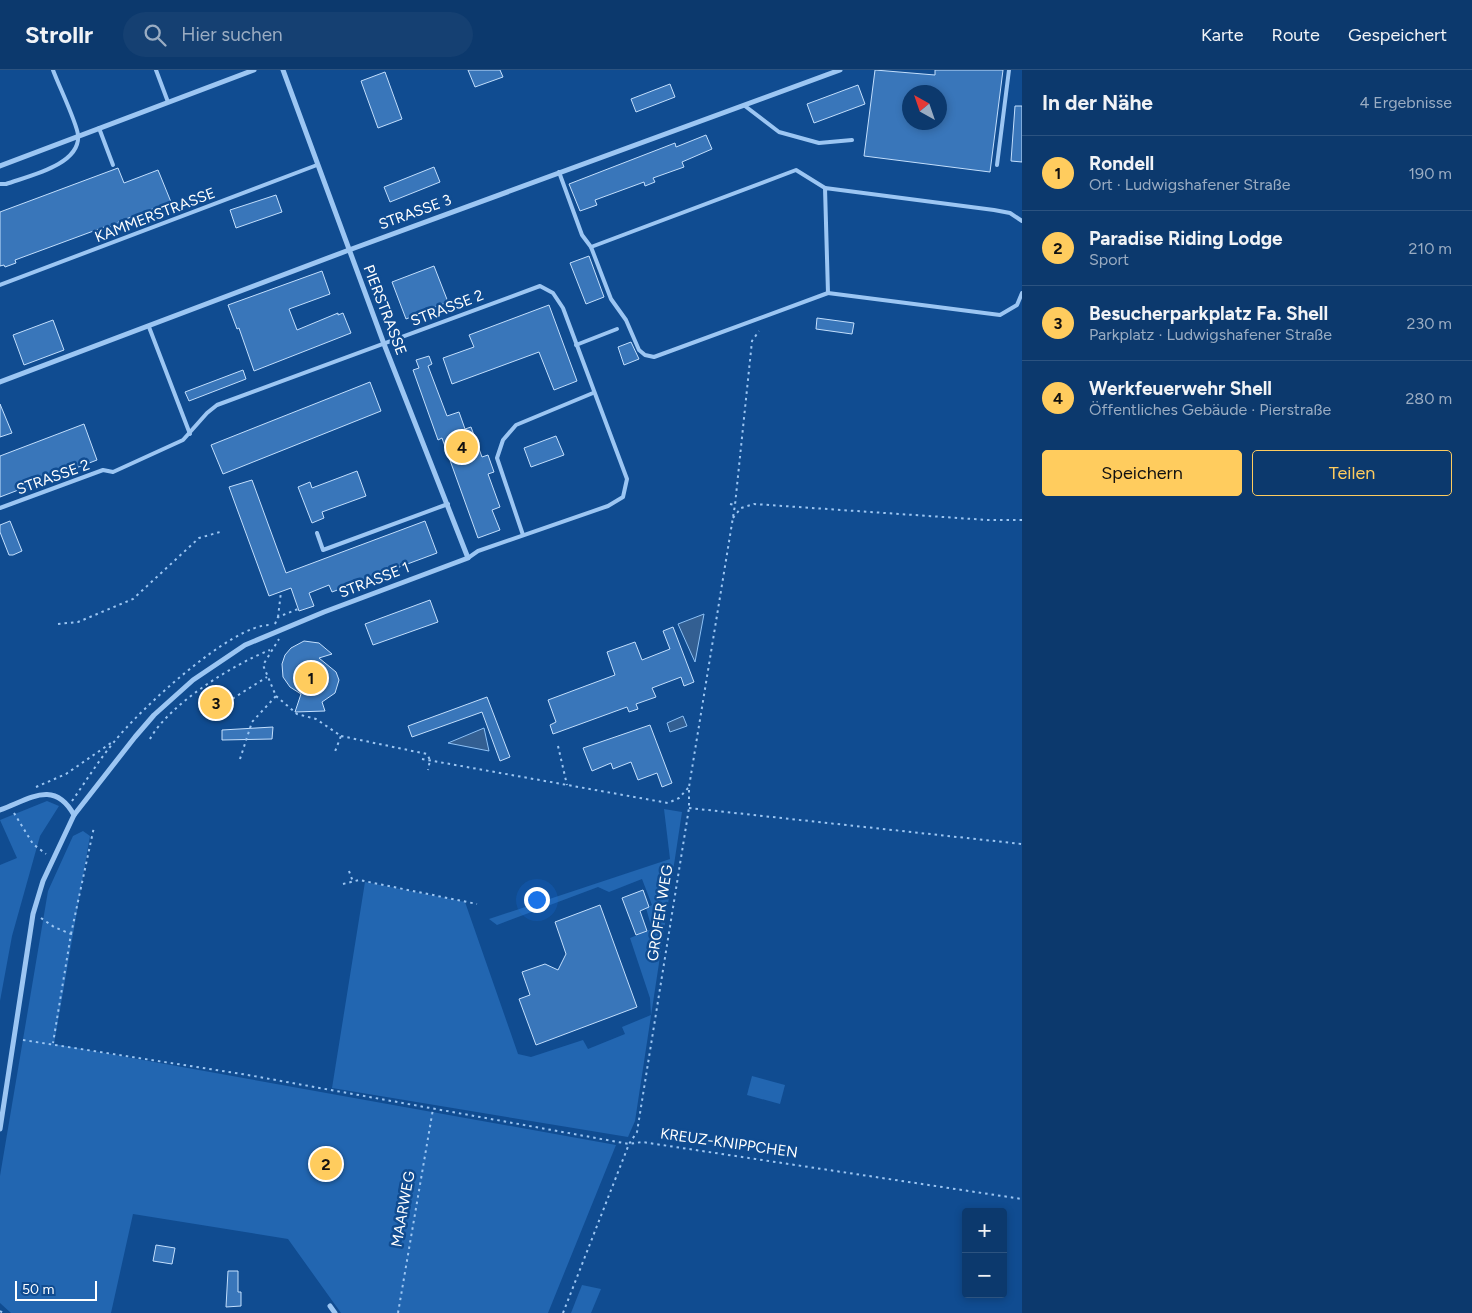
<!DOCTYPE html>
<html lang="de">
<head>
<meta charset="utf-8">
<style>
  :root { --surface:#0c396d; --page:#154072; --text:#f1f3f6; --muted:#9aacc2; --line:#2c5380; --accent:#ffcc5e }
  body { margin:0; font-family:Figtree,sans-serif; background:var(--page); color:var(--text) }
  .controls { position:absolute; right:15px; bottom:15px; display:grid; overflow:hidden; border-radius:5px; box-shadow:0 2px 8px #0003 }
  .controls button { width:45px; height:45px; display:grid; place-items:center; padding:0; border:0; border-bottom:1px solid var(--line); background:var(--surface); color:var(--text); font:25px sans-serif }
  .compass { position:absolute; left:902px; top:15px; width:45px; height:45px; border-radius:50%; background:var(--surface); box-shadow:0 2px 8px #0003; rotate:320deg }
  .scale { position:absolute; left:15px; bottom:12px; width:82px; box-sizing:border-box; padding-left:5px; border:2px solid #fff; border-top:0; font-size:14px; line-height:18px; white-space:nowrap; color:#fff; -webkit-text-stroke:4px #104c91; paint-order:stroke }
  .you { position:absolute; left:536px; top:829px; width:18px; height:18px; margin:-12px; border:4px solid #fff; border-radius:50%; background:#1a73e8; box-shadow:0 0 0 8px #1a73e833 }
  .badge { display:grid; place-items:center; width:32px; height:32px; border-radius:50%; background:var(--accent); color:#111; font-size:16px; font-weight:700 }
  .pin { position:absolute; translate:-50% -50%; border:2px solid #fff; box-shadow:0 1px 5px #0006 }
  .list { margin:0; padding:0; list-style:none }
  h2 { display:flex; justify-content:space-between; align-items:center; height:65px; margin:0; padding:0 20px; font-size:21px }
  h2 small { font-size:16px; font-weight:400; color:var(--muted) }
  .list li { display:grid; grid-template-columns:32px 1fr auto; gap:15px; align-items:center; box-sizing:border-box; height:75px; padding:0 20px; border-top:1px solid var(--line) }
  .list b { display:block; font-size:19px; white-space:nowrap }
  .list p { margin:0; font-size:16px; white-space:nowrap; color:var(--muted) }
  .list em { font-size:16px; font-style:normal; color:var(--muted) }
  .actions { display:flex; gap:10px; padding:15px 20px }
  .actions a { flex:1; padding:11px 0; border:1px solid var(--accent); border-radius:5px; text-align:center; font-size:18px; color:var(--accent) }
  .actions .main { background:var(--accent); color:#111 }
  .icon { flex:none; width:28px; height:28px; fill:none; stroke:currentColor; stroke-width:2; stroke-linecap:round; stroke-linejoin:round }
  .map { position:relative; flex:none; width:1022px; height:1243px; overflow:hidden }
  header { display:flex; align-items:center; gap:30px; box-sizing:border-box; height:70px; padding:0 25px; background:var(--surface); border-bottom:1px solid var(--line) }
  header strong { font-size:24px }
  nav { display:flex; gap:28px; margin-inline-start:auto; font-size:18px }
  .search { width:350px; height:45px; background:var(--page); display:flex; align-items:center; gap:12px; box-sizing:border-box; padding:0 18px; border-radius:28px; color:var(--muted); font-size:19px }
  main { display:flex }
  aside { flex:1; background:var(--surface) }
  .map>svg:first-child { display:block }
  .green { fill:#2266b1 }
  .water { fill:#335f92; stroke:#8dc1f6 }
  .building { fill:#3976ba; stroke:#c3dffd; fill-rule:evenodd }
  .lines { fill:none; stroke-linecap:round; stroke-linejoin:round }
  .path { stroke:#9cc6f3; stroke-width:2; stroke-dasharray:2.5 4; stroke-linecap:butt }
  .service { stroke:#9cc6f3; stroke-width:4 }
  .minor { stroke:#9cc6f3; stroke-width:5 }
  .labels { text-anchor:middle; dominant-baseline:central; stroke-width:5; stroke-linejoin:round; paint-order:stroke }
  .street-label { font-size:15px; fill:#fff; stroke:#104c91 }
</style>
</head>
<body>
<header>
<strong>Strollr</strong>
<div class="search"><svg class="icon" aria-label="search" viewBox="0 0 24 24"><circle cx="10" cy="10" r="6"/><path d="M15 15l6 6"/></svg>Hier suchen</div>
<nav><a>Karte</a><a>Route</a><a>Gespeichert</a></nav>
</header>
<main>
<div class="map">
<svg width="1022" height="1243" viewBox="0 0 1022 1243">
  <rect width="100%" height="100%" fill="#104c91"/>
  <g class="green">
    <path d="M47 731 59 736 40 766 12 866 0 931V795L17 788 0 750Z"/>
    <path d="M664 739 682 742 635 1051 628 1067 332 1018 365 812 465 832 518 984 531 987 583 970 588 979 625 964 622 957 651 945 650 928 630 868 652 859 646 838 652 835 642 809 609 822 598 817 497 855 489 849 670 789Z"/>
    <path d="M83 761 90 766 54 974 616 1075 548 1243H341L288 1169 133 1144 111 1243H11L0 1233V1106L48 821 73 766Z"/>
    <path d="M752 1006 785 1015 780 1034 747 1025Z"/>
    <path d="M582 1215 601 1219 591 1243H571Z"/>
  </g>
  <g class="water">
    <path d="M704 544 695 592 678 554Z"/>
    <path d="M683 646 687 656 670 662 667 653Z"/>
    <path d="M484 658 489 681 448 673Z"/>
  </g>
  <g class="building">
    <path d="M468 0H500L503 7 475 17Z"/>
    <path d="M875 0 935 5V0H1003L990 102 864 86ZM910 22H940V52H910Z"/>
    <path d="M385 2 402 49 378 58 361 11Z"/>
    <path d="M670 14 675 27 636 42 631 29Z"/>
    <path d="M858 15 865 34 814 53 807 34Z"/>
    <path d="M1015 36H1022V92L1011 91Z"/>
    <path d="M706 65 712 79 682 92 684 97 653 108 655 112 645 116 644 112 595 130 597 135 580 141 569 114 675 73 676 77Z"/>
    <path d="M434 97 440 112 390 132 384 117Z"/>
    <path d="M118 98 124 113 158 100 171 132 118 152 119 154 108 158 107 156 15 190 16 193 5 197 4 195 0 196V142Z"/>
    <path d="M276 125 282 142 236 158 230 140Z"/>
    <path d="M589 186 604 227 586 234 570 193Z"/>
    <path d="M434 196 448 232 406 249 392 212Z"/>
    <path d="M322 201 330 224 289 239 297 260 338 243V245L343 243 351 263 254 301 239 258 237 259 228 235Z"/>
    <path d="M549 235 577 311 554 320 539 282 452 314 443 288 474 277 469 265Z"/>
    <path d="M817 248 854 253 852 264 816 259Z"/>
    <path d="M53 250 64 280 24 295 13 265Z"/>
    <path d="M631 272 639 289 624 295 618 277Z"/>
    <path d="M429 286 432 294 428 296 447 346 459 342 465 359 471 357 482 387 488 385 494 402 488 404 500 437 492 440 500 460 478 468 442 368 438 370 413 300 419 298 416 290Z"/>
    <path d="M243 300 246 309 189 331 185 322Z"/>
    <path d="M370 312 381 341 223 404 211 375Z"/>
    <path d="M0 334 12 363 0 367Z"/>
    <path d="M84 354 97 390 0 427V386Z"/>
    <path d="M556 366 564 385 531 397 524 378Z"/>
    <path d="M357 401 366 426 322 442 324 448 312 453 298 417 310 412 312 418Z"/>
    <path d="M252 410 286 503 425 451 437 483 332 522 329 515 309 523 314 536 299 541 291 518 269 526 229 417Z"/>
    <path d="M10 451 22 481 13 485H9L0 462V455Z"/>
    <path d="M430 530 438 552 373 575 365 554Z"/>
    <path d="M673 557 694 612 684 616 681 607 652 618 656 627 636 634 638 639 629 642 627 637 553 664 550 655 556 652 548 630 615 605 607 582 635 572 642 590 670 579 663 561Z"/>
    <path d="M304 571 319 573 332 584 319 588 336 602 339 610 335 623 322 632 325 641 295 642 301 624 290 617 283 607 282 594 285 585 291 578Z"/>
    <path d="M487 627 510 687 500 691 482 642 412 667 408 656Z"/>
    <path d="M650 655 672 713 662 717 657 703 638 710 631 692 613 699 611 693 592 701 583 678Z"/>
    <path d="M273 657 272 669 222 670V660Z"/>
    <path d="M643 820 649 837 640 841 647 861 636 865 622 828Z"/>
    <path d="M600 835 637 937 536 975 519 929 530 925 522 902 545 894 558 900 566 884 555 852Z"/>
    <path d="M156 1175 175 1178 172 1194 153 1191Z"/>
    <path d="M228 1201H238V1222H241V1236L226 1237Z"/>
  </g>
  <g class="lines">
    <g class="path">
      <path d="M730 434 735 435"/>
      <path d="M733 448 741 438 754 434 987 450H1022"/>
      <path d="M278 547 281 522"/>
      <path d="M58 554 78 552 133 529 199 468 220 462"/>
      <path d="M275 554 278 547 298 539"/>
      <path d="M276 626 297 644 316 649 341 666 334 684"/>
      <path d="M205 646 267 607"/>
      <path d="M341 666 427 684 430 690 428 700"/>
      <path d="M150 669C169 634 234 594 270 580"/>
      <path d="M558 676 567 715"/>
      <path d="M240 689 252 652 276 626 263 595 279 569"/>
      <path d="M422 689 668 733 679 728 689 717"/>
      <path d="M36 717 66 704 111 673"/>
      <path d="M72 731C86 711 99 690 114 672 138 641 232 554 270 555"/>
      <path d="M689 738 1022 774"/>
      <path d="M14 743 33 774 46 784"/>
      <path d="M349 801 353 812"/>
      <path d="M343 814 359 810 477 834"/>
      <path d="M41 848 54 857 71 864 53 973"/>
      <path d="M71 864 94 757"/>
      <path d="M23 970 248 1005 629 1074 642 1072 1022 1129"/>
      <path d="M0 1241 3 1243"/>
      <path d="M398 1243 433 1039"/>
      <path d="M563 1243 629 1074 637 1062 689 738V717L735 435 752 271 759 261"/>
    </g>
    <g class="service">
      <path d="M156 0 168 32"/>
      <path d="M745 36 779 62 819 73 852 70"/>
      <path d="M99 58 113 95"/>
      <path d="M997 95 1009 0"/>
      <path d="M559 102 582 165 591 177 796 100 825 118"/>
      <path d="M0 114H6C28 106 81 95 78 65 77 53 58 14 53 0"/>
      <path d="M1022 151 1010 143 994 140 825 118 828 223 1000 245 1017 235 1022 223"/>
      <path d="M591 177 611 229 626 250 639 280 645 285 654 287 828 223"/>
      <path d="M0 215 317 95"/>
      <path d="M149 257 190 364"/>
      <path d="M576 275 617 259"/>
      <path d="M0 438 103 400 113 402 183 370 207 343 217 335 540 216 553 223 563 238 627 409 623 427 608 436 478 481 468 488"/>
      <path d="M317 463 323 480 448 434"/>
      <path d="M523 465 497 388 503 370 516 355 593 323"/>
    </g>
    <g class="minor">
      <path d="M0 96 254 0"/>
      <path d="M0 312 349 180 840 0"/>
      <path d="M0 740C30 729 54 709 74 745"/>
      <path d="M0 1059 33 844 43 811 74 745 135 667 154 645 193 610 245 575 324 542 468 488 384 274 283 0"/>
      <path d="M330 1236 335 1243"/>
    </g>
  </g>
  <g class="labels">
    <g class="street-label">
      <text transform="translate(415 142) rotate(-20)">STRASSE 3</text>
      <text transform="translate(155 145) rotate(-21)">KAMMERSTRASSE</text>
      <text transform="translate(447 238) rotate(-21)">STRASSE 2</text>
      <text transform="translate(385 240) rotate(69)">PIERSTRASSE</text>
      <text transform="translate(53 407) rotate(-20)">STRASSE 2</text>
      <text transform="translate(374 510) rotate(-21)">STRASSE 1</text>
      <text transform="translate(660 843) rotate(-81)">GROFER WEG</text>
      <text transform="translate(729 1073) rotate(8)">KREUZ-KNIPPCHEN</text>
      <text transform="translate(403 1139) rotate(-80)">MAARWEG</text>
    </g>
  </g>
</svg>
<div class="controls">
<button>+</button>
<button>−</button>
</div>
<svg class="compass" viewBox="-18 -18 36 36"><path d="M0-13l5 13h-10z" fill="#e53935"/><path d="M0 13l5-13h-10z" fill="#9aacc2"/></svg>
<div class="scale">50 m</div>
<div class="you"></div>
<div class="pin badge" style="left:311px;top:608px">1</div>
<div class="pin badge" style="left:326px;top:1094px">2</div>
<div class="pin badge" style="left:216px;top:633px">3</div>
<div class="pin badge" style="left:462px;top:377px">4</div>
</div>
<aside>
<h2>In der Nähe<small>4 Ergebnisse</small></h2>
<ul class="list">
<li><span class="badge">1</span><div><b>Rondell</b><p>Ort · Ludwigshafener Straße</p></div><em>190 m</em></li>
<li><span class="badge">2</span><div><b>Paradise Riding Lodge</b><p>Sport</p></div><em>210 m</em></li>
<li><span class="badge">3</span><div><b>Besucherparkplatz Fa. Shell</b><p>Parkplatz · Ludwigshafener Straße</p></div><em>230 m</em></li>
<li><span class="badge">4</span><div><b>Werkfeuerwehr Shell</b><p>Öffentliches Gebäude · Pierstraße</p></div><em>280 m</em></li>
</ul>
<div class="actions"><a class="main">Speichern</a><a>Teilen</a></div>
</aside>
</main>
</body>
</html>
